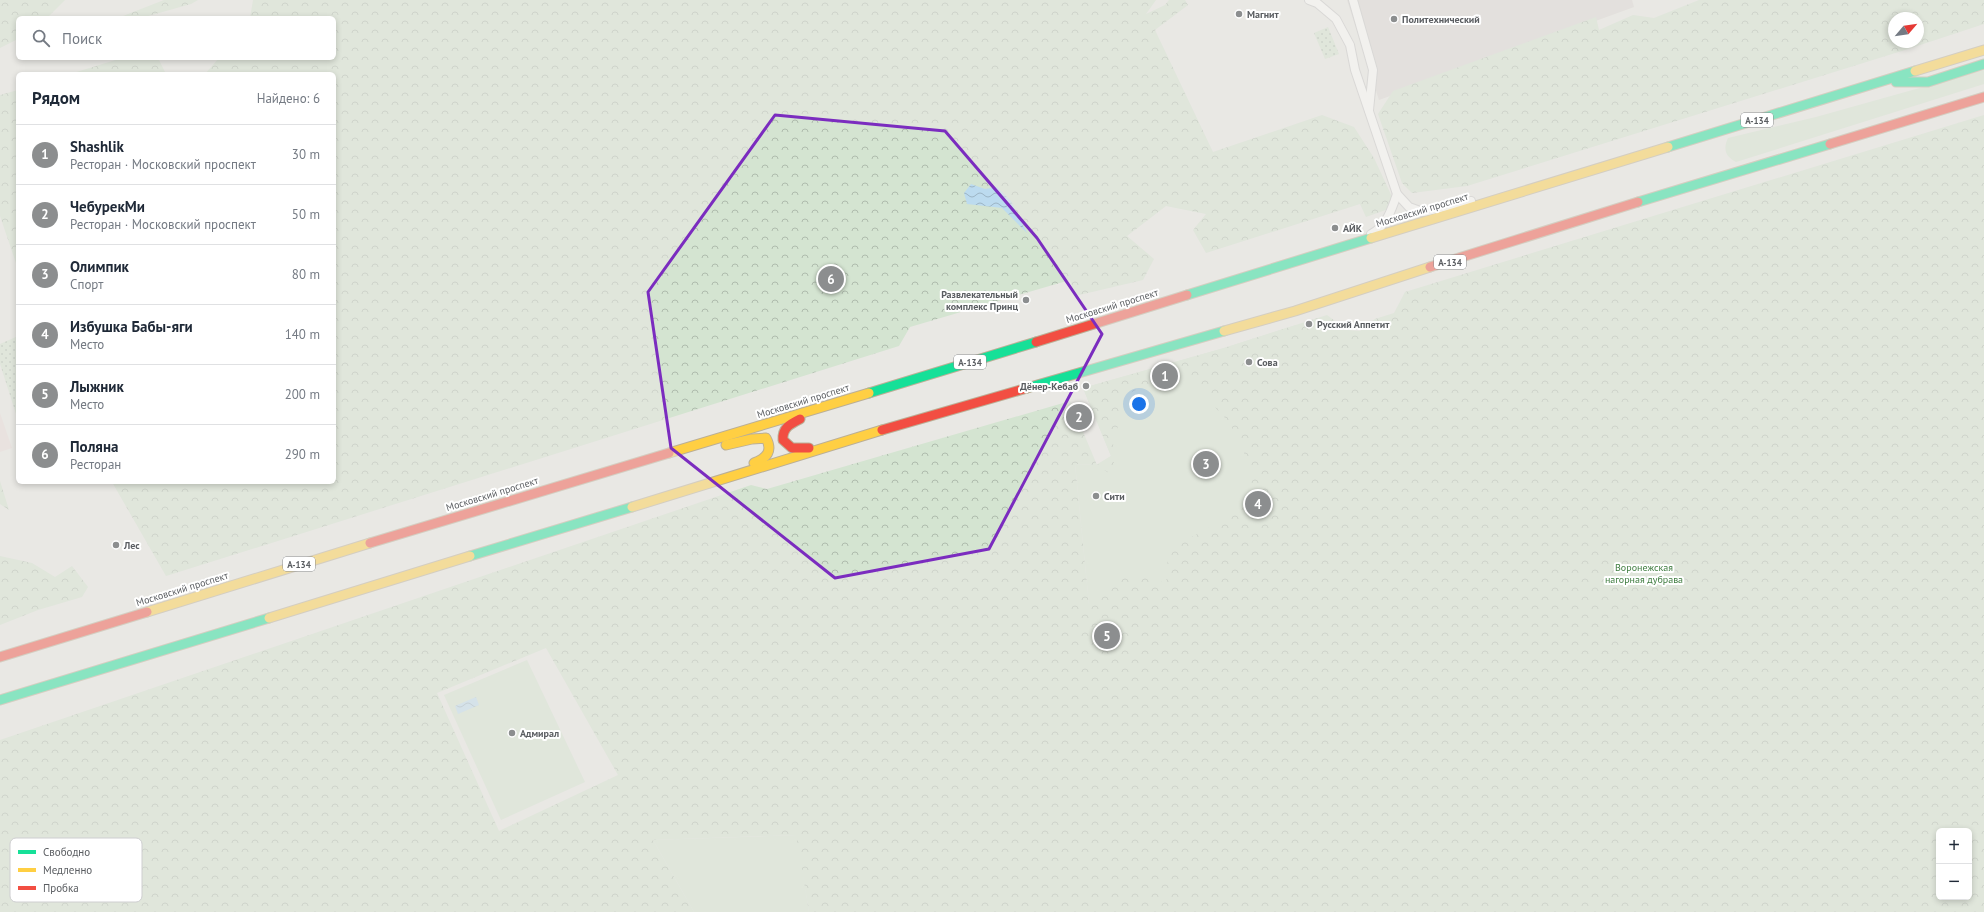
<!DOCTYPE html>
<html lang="ru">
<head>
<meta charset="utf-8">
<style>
  :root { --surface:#fff; --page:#f2f2f3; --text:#1f2937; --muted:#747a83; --line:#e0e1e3; --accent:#8c8e8f }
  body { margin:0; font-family:"PT Sans",sans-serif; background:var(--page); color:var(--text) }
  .controls { position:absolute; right:12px; bottom:12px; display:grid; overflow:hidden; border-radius:6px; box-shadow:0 2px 6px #0003 }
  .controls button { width:36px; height:36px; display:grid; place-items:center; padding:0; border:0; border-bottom:1px solid var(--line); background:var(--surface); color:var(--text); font:20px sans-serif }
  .compass { position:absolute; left:1888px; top:12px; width:36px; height:36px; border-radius:50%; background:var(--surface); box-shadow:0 2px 6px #0003; rotate:61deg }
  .you { position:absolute; left:1139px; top:404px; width:14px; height:14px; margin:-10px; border:3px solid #fff; border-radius:50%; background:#1a73e8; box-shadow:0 0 0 6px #1a73e833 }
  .badge { display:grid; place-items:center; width:26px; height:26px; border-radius:50%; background:var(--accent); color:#fff; font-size:13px; font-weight:700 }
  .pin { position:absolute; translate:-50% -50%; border:2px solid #fff; box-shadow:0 1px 4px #0006 }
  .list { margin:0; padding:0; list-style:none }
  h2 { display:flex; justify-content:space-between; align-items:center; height:52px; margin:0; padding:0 16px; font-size:17px }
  h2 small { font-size:13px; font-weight:400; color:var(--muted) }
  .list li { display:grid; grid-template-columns:26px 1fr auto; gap:12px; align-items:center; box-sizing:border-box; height:60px; padding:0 16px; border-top:1px solid var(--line) }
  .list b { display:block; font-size:15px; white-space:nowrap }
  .list p { margin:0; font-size:13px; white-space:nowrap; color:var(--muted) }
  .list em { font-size:13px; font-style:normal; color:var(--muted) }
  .icon { flex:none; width:22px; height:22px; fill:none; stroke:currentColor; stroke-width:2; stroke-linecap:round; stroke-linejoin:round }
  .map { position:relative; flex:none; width:1984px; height:912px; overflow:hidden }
  .search { position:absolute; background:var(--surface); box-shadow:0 2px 6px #0003; left:16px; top:16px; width:320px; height:44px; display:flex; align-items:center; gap:10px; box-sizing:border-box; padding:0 14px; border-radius:6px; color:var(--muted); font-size:15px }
  .panel { position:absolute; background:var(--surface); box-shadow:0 2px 6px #0003; left:16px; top:72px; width:320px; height:412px; border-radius:6px }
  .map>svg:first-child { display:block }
  .education { fill:#dbd8d4 }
  .medical { fill:#e8dcd9 }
  .grass { fill:#d4e4d1 }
  .forest { fill:url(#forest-crowns); fill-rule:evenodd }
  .park { fill:url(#park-dots) }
  .water { fill:url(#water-waves) }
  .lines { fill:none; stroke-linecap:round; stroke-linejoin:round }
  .street-casing { stroke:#c6c6c6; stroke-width:10 }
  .fast-casing { stroke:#bbaf96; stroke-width:11 }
  .slow-casing { stroke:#bbaf96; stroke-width:11 }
  .jam-casing { stroke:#bbaf96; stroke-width:11 }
  .street { stroke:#fcfcfb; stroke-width:8 }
  .fast { stroke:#16e098; stroke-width:9 }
  .slow { stroke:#ffcf43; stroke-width:9 }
  .jam { stroke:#f24e42; stroke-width:9 }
  .marked { fill:none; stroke:#7b2cbf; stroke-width:3; stroke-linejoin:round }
  .poi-dot { fill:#8c8e8f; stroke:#fff; stroke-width:1.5 }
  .labels { text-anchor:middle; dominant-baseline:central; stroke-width:4; stroke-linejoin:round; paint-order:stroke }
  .shield { fill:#fff; stroke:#8c8e90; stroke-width:1 }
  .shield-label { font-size:9px; font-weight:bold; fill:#5a5d61 }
  .poi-label { font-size:10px; font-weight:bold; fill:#5a5d61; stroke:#fff; text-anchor:start }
  .street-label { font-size:10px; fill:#5a5d61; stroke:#fff }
  .park-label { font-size:10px; fill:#3e7c3f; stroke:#fff }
  .key { fill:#fff; stroke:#ceced0; stroke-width:1 }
  .key-label { font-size:11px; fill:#5a5d61 }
</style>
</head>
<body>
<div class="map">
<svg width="1984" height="912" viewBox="0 0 1984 912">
  <defs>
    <pattern id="forest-crowns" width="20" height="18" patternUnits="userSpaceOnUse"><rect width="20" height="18" fill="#d4e4d1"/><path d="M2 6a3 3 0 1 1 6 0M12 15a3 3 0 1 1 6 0" fill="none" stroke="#afbcad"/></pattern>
    <pattern id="park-dots" width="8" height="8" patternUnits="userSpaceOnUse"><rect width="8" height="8" fill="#d4e4d1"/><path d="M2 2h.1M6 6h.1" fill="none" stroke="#afbcad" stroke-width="1.8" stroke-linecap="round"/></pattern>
    <pattern id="water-waves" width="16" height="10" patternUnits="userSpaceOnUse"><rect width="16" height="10" fill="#bcdbef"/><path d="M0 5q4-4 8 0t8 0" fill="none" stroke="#9cb5c5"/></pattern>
  </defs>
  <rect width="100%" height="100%" fill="#e9e8e4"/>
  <path class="education" d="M1347 0H1632L1634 7 1379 100Z"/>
  <path class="medical" d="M0 413 12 448 0 452Z"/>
  <g class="grass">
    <path d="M1984 70V84L1736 162C1725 156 1723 149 1728 138L1816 117Z"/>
    <path d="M1296 325 1361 403 1166 588 1089 604 1075 464 1096 465 1111 456 1083 388 1224 348Z"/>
    <path d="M527 660 585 782 501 820 444 695Z"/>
    <path d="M797 835 809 912H694L653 840Z"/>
  </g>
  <g class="forest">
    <path d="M0 0H65L47 18H18V39L0 48Z"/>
    <path d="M164 0H198L191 4 141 18H118Z"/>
    <path d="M253 0H1156L1146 14 1165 5 1169 0H1185L1188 5 1155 30 1213 152 1322 115 1354 127 1374 158 1393 199 1391 208 1366 217 1360 204 1206 253 1193 230 1206 214 1166 206 1127 236 1154 259 1143 280 1075 296 1070 280 910 327 899 346 166 576 112 482H334V74H205L219 58H334V18H250Z"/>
    <path d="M1699 0H1984V24L1905 50 1467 186 1412 193 1402 183 1378 114 1393 91 1596 17 1599 30 1633 15 1654 18ZM1894 18H1918V42H1894Z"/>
    <path d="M122 58H158L166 74H70Z"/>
    <path d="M18 90V269L0 216V95Z"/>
    <path d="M1984 115V912H809L796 835 653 840 694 912H0V740L751 485 767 489 1070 401 1097 465 1111 456 1083 388 1224 348 1327 315 1347 330 1360 331 1375 319 1394 313 1405 292ZM1187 373C1206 382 1200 387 1211 402 1215 408 1221 413 1225 418 1238 434 1260 481 1248 500 1240 514 1194 535 1179 544 1163 557 1168 569 1166 587 1156 571 1129 571 1113 581 1104 586 1097 597 1089 604L1075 464 1096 465 1109 473 1114 467 1113 440 1120 421 1119 399 1136 390 1170 387 1177 375ZM546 648 618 775 499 831 437 693ZM1939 831H1969V897H1939Z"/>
    <path d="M0 481 9 510 0 504Z"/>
    <path d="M0 556 32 563 55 577 72 566 88 587 82 597 38 610 0 625Z"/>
  </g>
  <g class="park">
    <path d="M1328 27 1339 54 1325 59 1314 33Z"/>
    <path d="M18 336V420L0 364V344Z"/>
  </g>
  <g class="water">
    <path d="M971 184 985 189 997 187 1011 201 1027 233 1002 208 967 204 964 193Z"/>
    <path d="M476 697 479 705 458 714 455 706Z"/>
  </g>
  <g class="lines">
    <g class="street-casing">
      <g id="street">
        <path d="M1309 0 1317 3 1336 19 1350 45 1355 70 1397 194 1409 207 1423 212 1471 201"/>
        <path d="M1353 0 1373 70 1369 110"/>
        <path d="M1371 234C1386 227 1392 209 1397 194"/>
      </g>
    </g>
    <g class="fast-casing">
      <g id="fast">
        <path d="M1896 82H1928L1984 64"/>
        <path d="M1668 147 1915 71"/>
        <path d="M1638 202 1830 144"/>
        <path d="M1187 295 1371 238"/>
        <path d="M1027 388 1224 331"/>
        <path d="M869 393 1036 342"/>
        <path d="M470 556 632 507"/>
        <path d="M0 700 269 618"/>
      </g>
    </g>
    <g class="slow-casing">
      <g id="slow">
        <path d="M1915 71 1984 50"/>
        <path d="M1371 238 1668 147"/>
        <path d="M1224 331 1295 311 1430 267"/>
        <path d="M726 445 752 439 766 438C773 451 767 458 754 463"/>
        <path d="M669 453 869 393"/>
        <path d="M632 507 882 430"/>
        <path d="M147 612 370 543"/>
        <path d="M269 618 470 556"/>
      </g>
    </g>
    <g class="jam-casing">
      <g id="jam">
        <path d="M1830 144 1984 97"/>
        <path d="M1430 267 1638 202"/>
        <path d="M1036 342 1187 295"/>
        <path d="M800 419C790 424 782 428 783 440L792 448H809"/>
        <path d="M882 430 1027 388"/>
        <path d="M370 543 669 453"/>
        <path d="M0 657 147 612"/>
      </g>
    </g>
    <use href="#street" class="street"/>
    <use href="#fast" class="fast"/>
    <use href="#slow" class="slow"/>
    <use href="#jam" class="jam"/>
  </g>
  <path d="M0 0H1984V912H0ZM775 115 945 131 1037 238 1102 334 989 549 835 578 671 448 648 292Z" fill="#e9e8e4" fill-opacity=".55" fill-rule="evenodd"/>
  <path class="marked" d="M775 115 945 131 1037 238 1102 334 989 549 835 578 671 448 648 292Z"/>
  <g class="poi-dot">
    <circle cx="1239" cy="14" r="4"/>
    <circle cx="1394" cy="19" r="4"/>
    <circle cx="1335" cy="228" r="4"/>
    <circle cx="1026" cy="300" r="4"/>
    <circle cx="1309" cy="324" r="4"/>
    <circle cx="1249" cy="362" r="4"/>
    <circle cx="1086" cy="386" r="4"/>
    <circle cx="1096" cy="496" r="4"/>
    <circle cx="116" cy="545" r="4"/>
    <circle cx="512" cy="733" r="4"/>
  </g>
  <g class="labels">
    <g class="shield">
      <rect x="1741" y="113" width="32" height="14" rx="3"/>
      <rect x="1434" y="255" width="32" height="14" rx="3"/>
      <rect x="954" y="355" width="32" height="14" rx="3"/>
      <rect x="283" y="557" width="32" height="14" rx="3"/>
    </g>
    <g class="shield-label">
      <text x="1757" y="120">А-134</text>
      <text x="1450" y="262">А-134</text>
      <text x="970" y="362">А-134</text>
      <text x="299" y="564">А-134</text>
    </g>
    <g class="poi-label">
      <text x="1247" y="14">Магнит</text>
      <text x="1402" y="19">Политехнический</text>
      <text x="1343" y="228">АЙК</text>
      <text x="1018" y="294" text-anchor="end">Развлекательный<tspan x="1018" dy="12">комплекс Принц</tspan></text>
      <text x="1317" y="324">Русский Аппетит</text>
      <text x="1257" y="362">Сова</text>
      <text x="1078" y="386" text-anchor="end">Дёнер-Кебаб</text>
      <text x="1104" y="496">Сити</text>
      <text x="124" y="545">Лес</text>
      <text x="520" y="733">Адмирал</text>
    </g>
    <g class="street-label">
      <text transform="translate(1422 210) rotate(-17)">Московский проспект</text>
      <text transform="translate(1112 306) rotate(-17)">Московский проспект</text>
      <text transform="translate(803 401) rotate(-17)">Московский проспект</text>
      <text transform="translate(492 494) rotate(-17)">Московский проспект</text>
      <text transform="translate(182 589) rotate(-17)">Московский проспект</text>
    </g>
    <g class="park-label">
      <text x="1644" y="567">Воронежская<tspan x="1644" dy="12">нагорная дубрава</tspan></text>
    </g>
  </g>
  <rect x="10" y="838" width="132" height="64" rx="6" class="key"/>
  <rect x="18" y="850" width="18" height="4" fill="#16e098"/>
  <rect x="18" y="868" width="18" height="4" fill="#ffcf43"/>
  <rect x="18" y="886" width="18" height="4" fill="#f24e42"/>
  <g class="key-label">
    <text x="43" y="856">Свободно</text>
    <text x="43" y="874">Медленно</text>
    <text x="43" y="892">Пробка</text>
  </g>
</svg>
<div class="controls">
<button>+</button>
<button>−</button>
</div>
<svg class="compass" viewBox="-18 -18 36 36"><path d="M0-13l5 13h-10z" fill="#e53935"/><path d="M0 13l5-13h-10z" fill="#747a83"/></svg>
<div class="you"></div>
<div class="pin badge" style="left:1165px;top:376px">1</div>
<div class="pin badge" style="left:1079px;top:417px">2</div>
<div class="pin badge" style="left:1206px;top:464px">3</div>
<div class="pin badge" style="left:1258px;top:504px">4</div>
<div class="pin badge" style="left:1107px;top:636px">5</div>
<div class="pin badge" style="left:831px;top:279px">6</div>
<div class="search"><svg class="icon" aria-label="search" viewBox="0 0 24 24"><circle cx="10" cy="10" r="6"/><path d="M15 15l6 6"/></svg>Поиск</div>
<section class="panel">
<h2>Рядом<small>Найдено: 6</small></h2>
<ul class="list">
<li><span class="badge">1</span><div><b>Shashlik</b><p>Ресторан · Московский проспект</p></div><em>30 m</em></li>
<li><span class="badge">2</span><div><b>ЧебурекМи</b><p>Ресторан · Московский проспект</p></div><em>50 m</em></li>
<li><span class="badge">3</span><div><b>Олимпик</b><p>Спорт</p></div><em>80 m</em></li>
<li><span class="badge">4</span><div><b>Избушка Бабы-яги</b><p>Место</p></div><em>140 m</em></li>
<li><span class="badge">5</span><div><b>Лыжник</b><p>Место</p></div><em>200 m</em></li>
<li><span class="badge">6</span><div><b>Поляна</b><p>Ресторан</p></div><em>290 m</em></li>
</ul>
</section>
</div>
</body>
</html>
